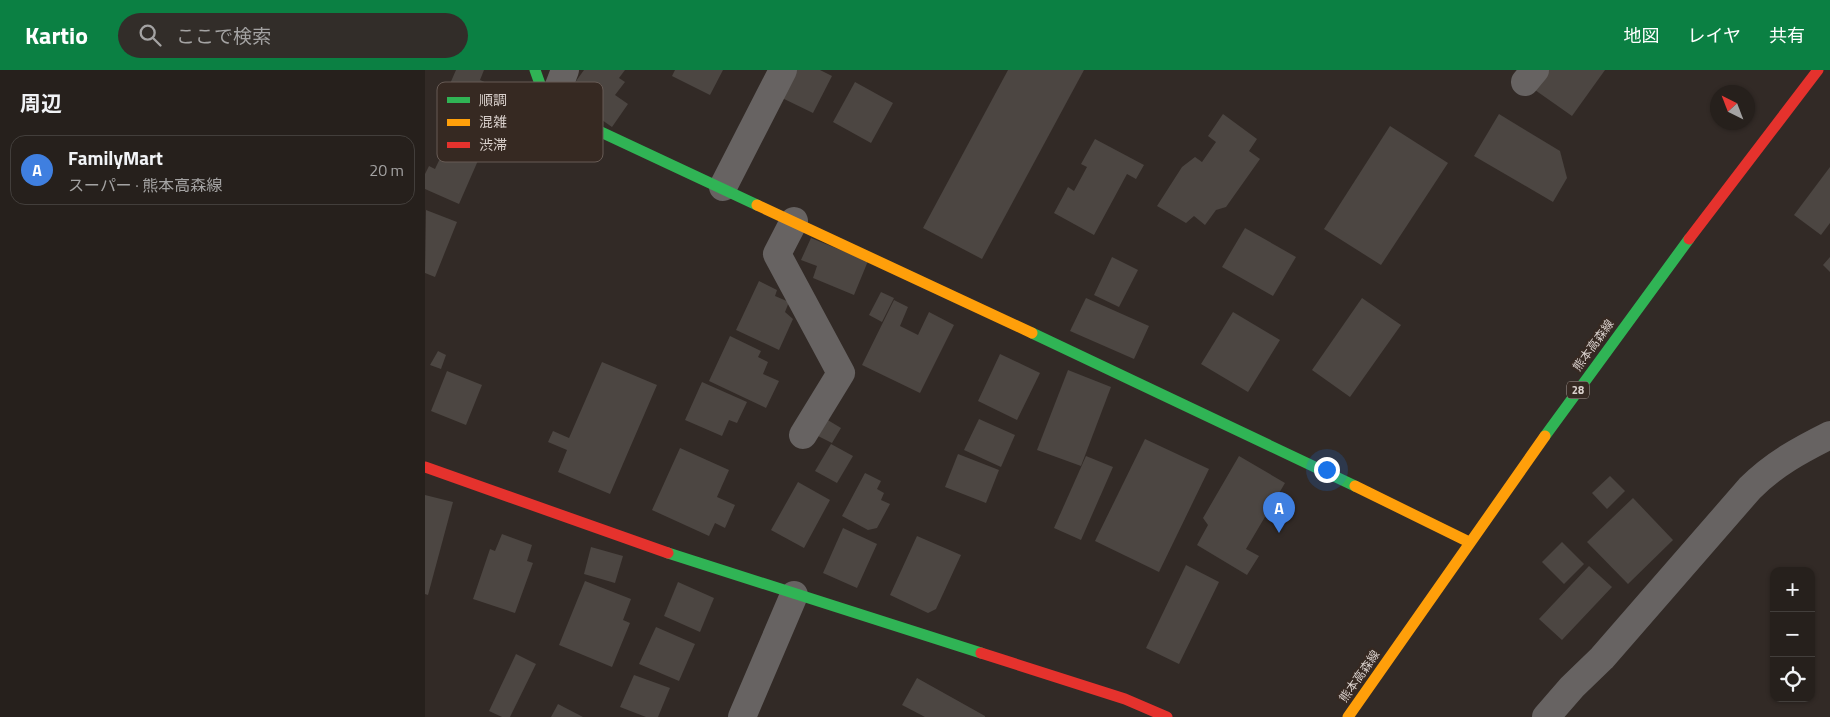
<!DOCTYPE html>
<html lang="ja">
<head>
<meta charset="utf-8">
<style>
  :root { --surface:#26201c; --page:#322d29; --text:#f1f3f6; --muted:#a4a3a3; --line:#423e3b; --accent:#0b8043 }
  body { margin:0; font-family:"Titillium Web","Noto Sans JP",sans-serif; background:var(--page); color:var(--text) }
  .controls { position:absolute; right:15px; bottom:15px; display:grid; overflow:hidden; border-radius:10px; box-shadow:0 1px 4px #0004 }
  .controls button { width:45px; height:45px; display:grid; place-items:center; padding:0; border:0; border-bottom:1px solid var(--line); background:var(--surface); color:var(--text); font:25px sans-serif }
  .compass { position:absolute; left:1285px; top:15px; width:45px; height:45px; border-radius:50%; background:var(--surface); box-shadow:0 1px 4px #0004; rotate:318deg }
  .you { position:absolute; left:901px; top:399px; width:18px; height:18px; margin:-12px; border:4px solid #fff; border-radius:50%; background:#1a73e8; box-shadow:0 0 0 8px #1a73e833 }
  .badge { display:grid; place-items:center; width:32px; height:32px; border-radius:50%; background:var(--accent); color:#fff; font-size:16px; font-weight:700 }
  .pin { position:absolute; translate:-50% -41px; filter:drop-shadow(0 1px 2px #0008) }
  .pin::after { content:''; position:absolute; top:26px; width:18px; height:15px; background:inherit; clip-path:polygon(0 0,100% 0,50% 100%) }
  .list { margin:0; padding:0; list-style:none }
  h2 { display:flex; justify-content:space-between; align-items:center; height:65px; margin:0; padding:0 20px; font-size:21px }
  h2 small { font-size:16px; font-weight:400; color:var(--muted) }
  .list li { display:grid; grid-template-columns:32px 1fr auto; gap:15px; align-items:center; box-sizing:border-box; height:70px; margin:0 10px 10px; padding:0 10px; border:1px solid var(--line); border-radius:15px }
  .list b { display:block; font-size:19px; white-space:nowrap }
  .list p { margin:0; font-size:16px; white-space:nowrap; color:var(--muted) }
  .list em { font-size:16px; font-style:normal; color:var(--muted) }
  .icon { flex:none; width:28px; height:28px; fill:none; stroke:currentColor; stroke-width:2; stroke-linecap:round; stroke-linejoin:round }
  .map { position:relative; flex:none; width:1405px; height:647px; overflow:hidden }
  header { display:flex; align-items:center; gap:30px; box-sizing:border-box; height:70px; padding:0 25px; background:var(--accent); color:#fff }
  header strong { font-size:24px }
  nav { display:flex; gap:28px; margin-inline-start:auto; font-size:18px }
  .search { width:350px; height:45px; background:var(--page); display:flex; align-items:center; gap:12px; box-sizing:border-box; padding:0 18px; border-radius:28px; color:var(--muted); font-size:19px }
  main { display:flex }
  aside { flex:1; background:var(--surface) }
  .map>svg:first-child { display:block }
  .building { fill:#4c4642 }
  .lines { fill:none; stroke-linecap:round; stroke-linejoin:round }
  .street { stroke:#676362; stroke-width:28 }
  .fast { stroke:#30b455; stroke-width:11 }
  .slow { stroke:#ff9f0a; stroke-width:11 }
  .jam { stroke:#e5322d; stroke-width:11 }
  .labels { text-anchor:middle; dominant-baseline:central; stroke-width:4.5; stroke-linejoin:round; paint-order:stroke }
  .shield { fill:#362922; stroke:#a99f9a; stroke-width:1 }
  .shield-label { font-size:11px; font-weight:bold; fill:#dad1cd }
  .street-label { font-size:12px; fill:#dad1cd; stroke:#362922 }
  .key { fill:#362922; stroke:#675b55; stroke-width:1 }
  .key-label { font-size:14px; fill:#dad1cd }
</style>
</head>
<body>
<header>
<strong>Kartio</strong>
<div class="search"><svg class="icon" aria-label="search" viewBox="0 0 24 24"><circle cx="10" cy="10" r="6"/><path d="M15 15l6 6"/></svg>ここで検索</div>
<nav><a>地図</a><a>レイヤ</a><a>共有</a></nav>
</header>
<main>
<aside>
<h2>周辺<small></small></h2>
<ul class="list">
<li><span class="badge" style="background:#3f7fe0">A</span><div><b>FamilyMart</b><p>スーパー · 熊本高森線</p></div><em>20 m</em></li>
</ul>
</aside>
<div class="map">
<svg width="1405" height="647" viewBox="0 0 1405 647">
  <rect width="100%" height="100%" fill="#322a26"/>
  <g class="building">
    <path d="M31 0H59L55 10 64 14 53 38 42 33 35 48 14 39Z"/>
    <path d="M159 0H200L194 8 200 12 190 25 203 34 187 57 141 25Z"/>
    <path d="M250 0H298L285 25 247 6Z"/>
    <path d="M369 0H395L407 6 388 43 355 27Z"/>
    <path d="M583 0H659L557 189 498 158Z"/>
    <path d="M1124 0H1180L1147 46 1110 20Z"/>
    <path d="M430 12 468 33 446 73 408 52Z"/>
    <path d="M798 44 832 69 824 81 835 89 801 137 791 140 780 155 769 146 761 153 732 136 757 97 770 87 777 92 791 72 783 66Z"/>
    <path d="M1074 44 1135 81 1142 108 1128 132 1049 86Z"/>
    <path d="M25 54 62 70 34 134 0 119V104L4 96 10 99 20 78 15 76Z"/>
    <path d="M965 56 1023 93 956 195 899 159Z"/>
    <path d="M670 69 719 95 711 109 702 104 669 165 629 143 643 117 649 121 662 97 656 94Z"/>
    <path d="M1405 97V153L1396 165 1369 145Z"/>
    <path d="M1 140 32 152 10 207 0 203Z"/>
    <path d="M820 158 871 187 848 226 797 197Z"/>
    <path d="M386 168 443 191 429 225 388 208 392 196 376 190Z"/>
    <path d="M687 187 713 200 694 237 669 225Z"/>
    <path d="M1405 187V202L1398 195Z"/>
    <path d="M334 211 352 220 350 226 364 232 360 242 368 249 354 280 311 260Z"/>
    <path d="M456 222 469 228 457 252 444 245Z"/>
    <path d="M661 228 724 256 709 289 645 261Z"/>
    <path d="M937 228 976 255 925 327 887 300Z"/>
    <path d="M469 230 483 237 475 256 493 265 504 242 529 255 495 323 437 295Z"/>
    <path d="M808 242 855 270 823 322 776 294Z"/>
    <path d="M305 266 336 281 333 287 343 292 338 304 354 311 341 338 284 311Z"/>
    <path d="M13 281 21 285 16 299 5 295Z"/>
    <path d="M575 284 615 303 592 350 553 331Z"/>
    <path d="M177 292 232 315 185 424 133 402 142 380 123 372 128 361 144 368Z"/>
    <path d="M643 300 686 317 656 396 612 380Z"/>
    <path d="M22 301 57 315 41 355 6 341Z"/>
    <path d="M277 312 322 332 312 353 304 350 297 366 260 350Z"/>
    <path d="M401 349 416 358 407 373 391 365Z"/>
    <path d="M554 349 590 365 576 397 539 380Z"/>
    <path d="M720 369 784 399 734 502 670 471Z"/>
    <path d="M406 374 428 386 412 413 390 401Z"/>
    <path d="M255 378 304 400 292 427 310 435 300 458 290 453 284 466 227 440Z"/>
    <path d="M533 384 574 400 561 433 520 417Z"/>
    <path d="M661 386 688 397 656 470 629 458Z"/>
    <path d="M814 386 860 413 821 479 834 486 822 505 772 475 783 455 778 448Z"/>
    <path d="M440 403 456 411 452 419 459 423 456 430 465 434 452 458 443 460 417 446Z"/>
    <path d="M1185 406 1200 421 1182 439 1167 423Z"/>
    <path d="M373 412 405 430 379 478 346 460Z"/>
    <path d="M0 425 28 432 3 525 0 524Z"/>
    <path d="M1208 428 1248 470 1203 514 1162 472Z"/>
    <path d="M418 458 452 474 432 518 398 503Z"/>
    <path d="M77 464 107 475 102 491 108 493 90 543 48 529 65 479 70 481Z"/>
    <path d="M492 466 536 485 511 539 503 543 465 525Z"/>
    <path d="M1137 472 1159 494 1139 514 1117 492Z"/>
    <path d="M166 477 198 486 190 513 159 504Z"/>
    <path d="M761 495 794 512 754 594 721 578Z"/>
    <path d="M1164 496 1187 517 1137 570 1114 549Z"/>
    <path d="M160 511 206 529 198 550 205 553 187 597 134 575Z"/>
    <path d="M253 512 289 528 275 562 239 546Z"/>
    <path d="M231 557 270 574 254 611 214 594Z"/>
    <path d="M91 584 111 594 85 647H77L64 641Z"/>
    <path d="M209 605 245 618 233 647H221L195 637Z"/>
    <path d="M492 608 560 646V647H500L477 635Z"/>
    <path d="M133 634 158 647H126Z"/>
  </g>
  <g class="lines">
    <g class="street">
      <path d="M1100 12 1110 0"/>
      <path d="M126 37 140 0"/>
      <path d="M298 117 358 0"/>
      <path d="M369 151 352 184 416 303 378 365"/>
      <path d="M317 647 369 525"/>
      <path d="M1121 647 1147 617 1177 588 1325 418C1349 394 1375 380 1405 365"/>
    </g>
    <g class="fast">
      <path d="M110 0 121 31 131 41 332 135"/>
      <path d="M607 263 930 416"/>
      <path d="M1120 366 1264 169"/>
      <path d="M243 483 556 583"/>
    </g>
    <g class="slow">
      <path d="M332 135 607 263"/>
      <path d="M930 416 1044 472"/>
      <path d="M923 647 1120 366"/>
    </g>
    <g class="jam">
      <path d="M1264 169 1393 0"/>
      <path d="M0 397 243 483"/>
      <path d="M556 583 700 629 742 647"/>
    </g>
  </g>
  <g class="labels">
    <rect class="shield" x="1142" y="311.5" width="22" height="17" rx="4"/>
    <g class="shield-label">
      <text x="1153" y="320">28</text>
    </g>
    <g class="street-label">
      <text transform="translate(1168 275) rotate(-54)">熊本高森線</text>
      <text transform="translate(934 606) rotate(-55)">熊本高森線</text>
    </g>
  </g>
  <rect x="12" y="12" width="166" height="80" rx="8" class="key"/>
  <rect x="22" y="27" width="23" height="6" fill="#30b455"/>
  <rect x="22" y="49" width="23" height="7" fill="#ff9f0a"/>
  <rect x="22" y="72" width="23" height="6" fill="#e5322d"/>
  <g class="key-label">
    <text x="54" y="35">順調</text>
    <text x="54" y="57">混雑</text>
    <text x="54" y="80">渋滞</text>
  </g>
</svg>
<div class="controls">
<button>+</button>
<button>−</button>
<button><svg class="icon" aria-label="locate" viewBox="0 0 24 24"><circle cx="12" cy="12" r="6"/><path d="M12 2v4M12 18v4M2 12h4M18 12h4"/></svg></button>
</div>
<svg class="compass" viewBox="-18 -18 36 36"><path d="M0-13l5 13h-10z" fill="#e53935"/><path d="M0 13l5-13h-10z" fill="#a4a3a3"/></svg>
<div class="you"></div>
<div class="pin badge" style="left:854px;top:463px;background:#3f7fe0">A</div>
</div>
</main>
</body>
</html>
